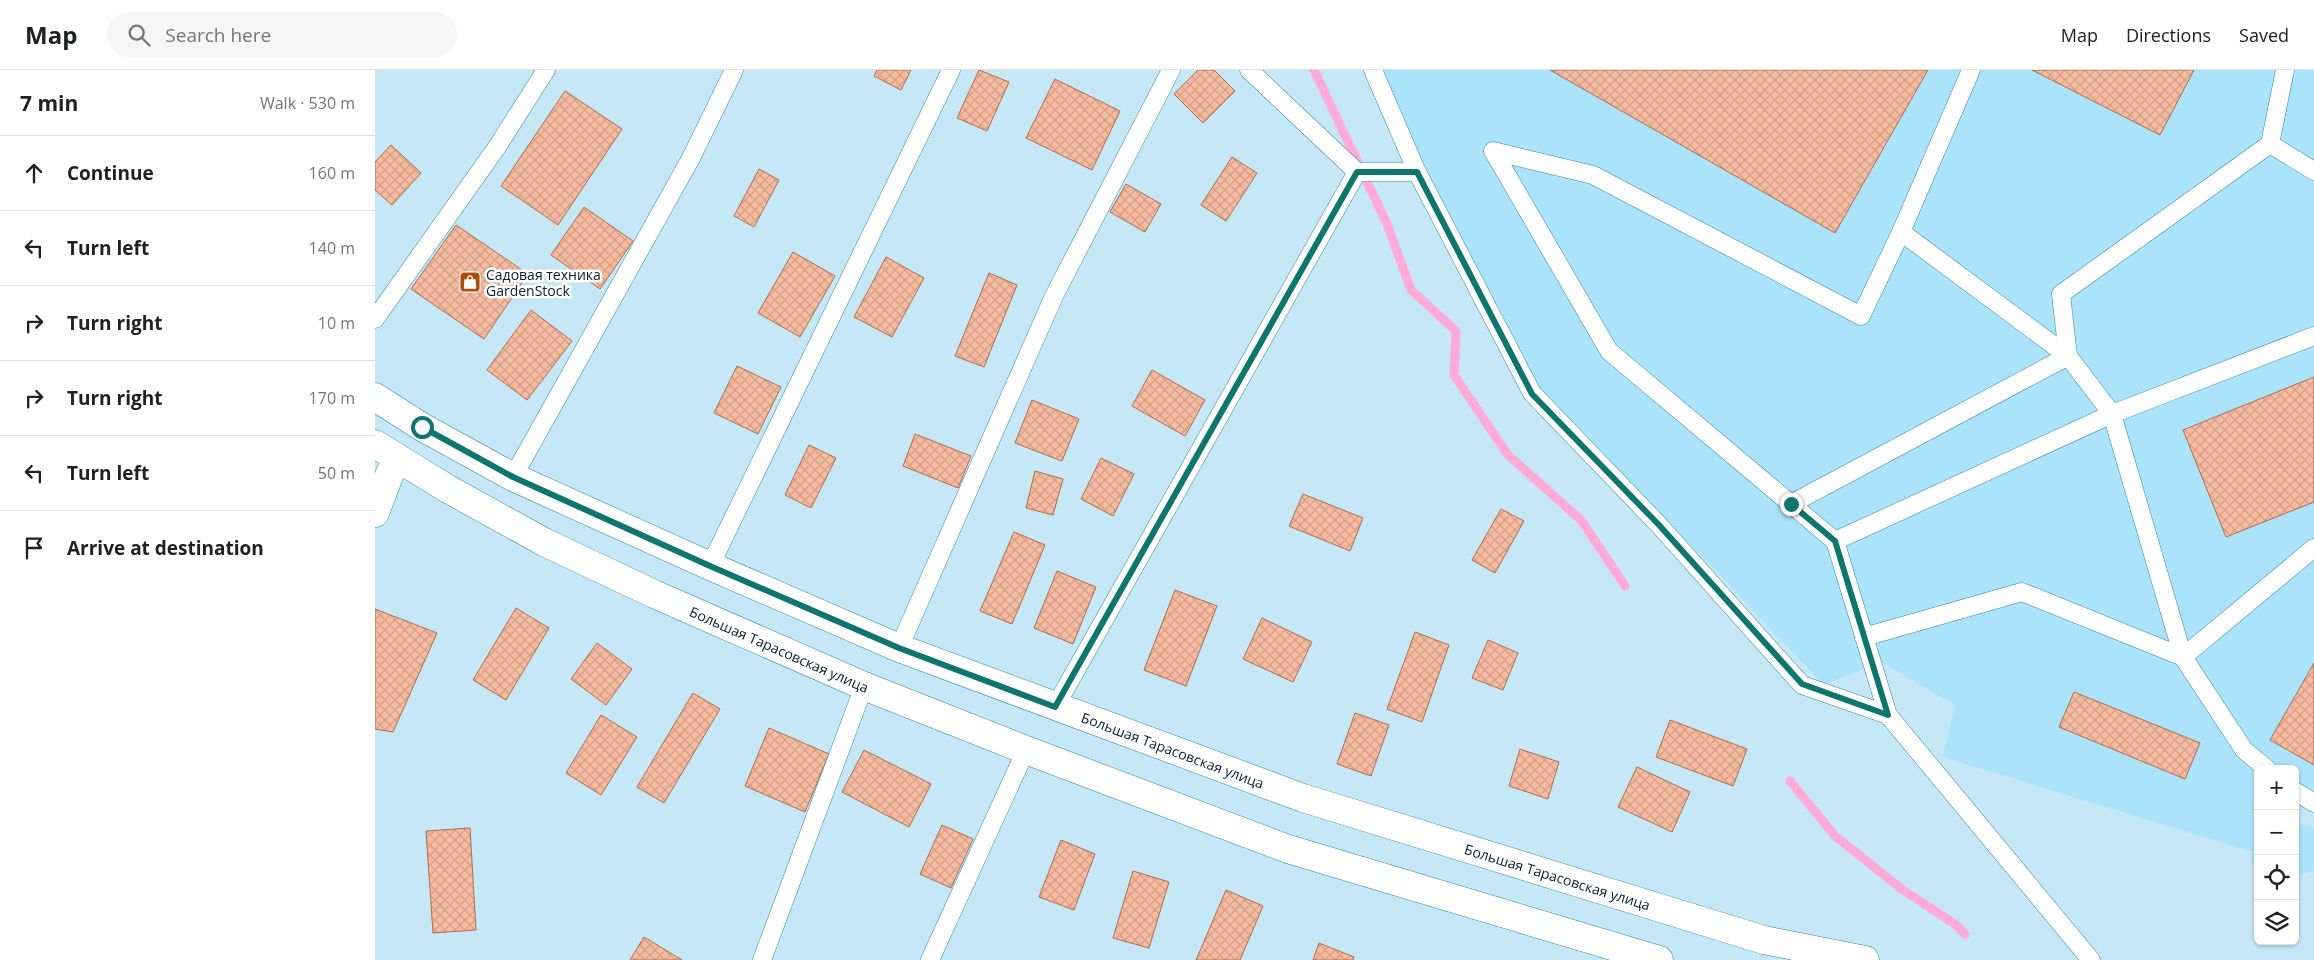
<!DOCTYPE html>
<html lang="en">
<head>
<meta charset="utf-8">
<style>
  :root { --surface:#fff; --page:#f6f6f6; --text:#202124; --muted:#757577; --line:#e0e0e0 }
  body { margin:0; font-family:"Open Sans",sans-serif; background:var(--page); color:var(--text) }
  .controls { position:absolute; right:15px; bottom:15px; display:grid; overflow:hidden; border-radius:8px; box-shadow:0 1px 4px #0004 }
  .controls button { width:45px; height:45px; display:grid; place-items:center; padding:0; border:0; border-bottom:1px solid var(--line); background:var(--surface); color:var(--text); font:25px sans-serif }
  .stop { position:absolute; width:15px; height:15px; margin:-11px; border:4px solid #0f766e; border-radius:50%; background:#fff }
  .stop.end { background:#0f766e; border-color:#fff; box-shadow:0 1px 5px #0008 }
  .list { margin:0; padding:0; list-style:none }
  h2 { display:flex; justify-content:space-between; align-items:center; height:65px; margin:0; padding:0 20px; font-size:21px }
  h2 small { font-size:16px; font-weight:400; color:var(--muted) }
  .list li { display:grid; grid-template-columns:32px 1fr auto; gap:15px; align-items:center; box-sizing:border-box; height:75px; padding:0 20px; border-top:1px solid var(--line) }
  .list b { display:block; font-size:19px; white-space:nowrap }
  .list em { font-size:16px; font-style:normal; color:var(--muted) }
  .icon { flex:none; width:28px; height:28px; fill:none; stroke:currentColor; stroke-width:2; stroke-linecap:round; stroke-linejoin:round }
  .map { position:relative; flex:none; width:1939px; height:890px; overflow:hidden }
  header { display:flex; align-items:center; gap:30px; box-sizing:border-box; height:70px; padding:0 25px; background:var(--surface); border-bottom:1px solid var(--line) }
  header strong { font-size:24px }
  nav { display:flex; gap:28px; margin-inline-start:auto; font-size:18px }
  .search { width:350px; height:45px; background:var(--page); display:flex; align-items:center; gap:12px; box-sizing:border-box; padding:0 18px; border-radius:28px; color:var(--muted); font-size:19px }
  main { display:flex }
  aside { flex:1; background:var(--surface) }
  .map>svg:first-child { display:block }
  .built { fill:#abe3fb }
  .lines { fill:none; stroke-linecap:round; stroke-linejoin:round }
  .stream { stroke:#ffabd8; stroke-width:9 }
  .building { fill:url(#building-cross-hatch); stroke:#af6b4a }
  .lane-casing { stroke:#2b8aab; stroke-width:19 }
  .street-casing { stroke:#2b8aab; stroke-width:29 }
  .secondary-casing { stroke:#2b8aab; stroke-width:29 }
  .lane { stroke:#fff; stroke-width:18 }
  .street { stroke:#fff; stroke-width:28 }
  .secondary { stroke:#fff; stroke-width:28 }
  .route { stroke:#0f766e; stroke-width:6 }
  .labels { text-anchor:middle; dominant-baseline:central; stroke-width:5; stroke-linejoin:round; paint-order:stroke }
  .poi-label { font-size:14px; fill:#03202a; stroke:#fff; text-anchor:start }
  .street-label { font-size:14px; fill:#03202a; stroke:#fff }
</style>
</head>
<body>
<header>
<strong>Map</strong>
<div class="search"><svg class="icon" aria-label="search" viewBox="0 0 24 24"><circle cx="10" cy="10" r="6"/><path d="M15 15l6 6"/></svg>Search here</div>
<nav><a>Map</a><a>Directions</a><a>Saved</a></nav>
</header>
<main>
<aside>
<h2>7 min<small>Walk · 530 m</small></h2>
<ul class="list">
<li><svg class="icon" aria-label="ahead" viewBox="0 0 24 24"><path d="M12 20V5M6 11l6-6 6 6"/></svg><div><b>Continue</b></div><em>160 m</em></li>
<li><svg class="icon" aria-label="left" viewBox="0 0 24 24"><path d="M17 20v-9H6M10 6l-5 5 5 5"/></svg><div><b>Turn left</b></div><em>140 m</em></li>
<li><svg class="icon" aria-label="right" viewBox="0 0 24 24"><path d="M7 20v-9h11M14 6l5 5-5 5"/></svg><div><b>Turn right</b></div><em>10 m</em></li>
<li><svg class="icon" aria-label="right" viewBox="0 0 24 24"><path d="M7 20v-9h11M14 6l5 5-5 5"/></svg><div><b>Turn right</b></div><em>170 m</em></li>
<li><svg class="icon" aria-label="left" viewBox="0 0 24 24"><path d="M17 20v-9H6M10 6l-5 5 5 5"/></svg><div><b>Turn left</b></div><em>50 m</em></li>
<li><svg class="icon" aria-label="arrive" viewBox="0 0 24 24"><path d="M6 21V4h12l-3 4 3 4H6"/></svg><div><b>Arrive at destination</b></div></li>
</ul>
</aside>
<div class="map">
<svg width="1939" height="890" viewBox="0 0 1939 890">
  <defs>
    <pattern id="building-cross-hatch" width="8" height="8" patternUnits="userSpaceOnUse" patternTransform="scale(1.25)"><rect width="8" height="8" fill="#f7bba0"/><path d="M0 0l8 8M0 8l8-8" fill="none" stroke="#d2a08a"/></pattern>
  </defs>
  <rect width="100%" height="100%" fill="#c6e7f5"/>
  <g class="built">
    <path d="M1001 0H1939V718L1920 740V699H1883V795L1876 792 1878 782 1568 687 1580 635 1506 592 1449 615 1324 483 1162 322 1027 74Z"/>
    <path d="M1920 753 1939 757V800L1920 807Z"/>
  </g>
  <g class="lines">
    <g class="stream">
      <path d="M939 0 1012 154 1036 220 1081 261 1079 305 1133 385 1206 450 1250 516"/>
      <path d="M1415 711 1460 766 1528 820 1580 854 1590 864"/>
    </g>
  </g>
  <g class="building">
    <path d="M502 0H536L526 20 499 6Z"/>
    <path d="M604 0 634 12 612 61 582 48Z"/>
    <path d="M823 0H839L860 21 828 53 799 24Z"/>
    <path d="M1175 0H1553L1460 163Z"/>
    <path d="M1657 0H1819L1785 65Z"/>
    <path d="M680 9 745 41 717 100 651 68Z"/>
    <path d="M190 21 247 59 183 155 126 116Z"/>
    <path d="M16 75 46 103 17 135 0 120V92Z"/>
    <path d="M857 87 882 103 851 151 826 135Z"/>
    <path d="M384 99 404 110 379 157 359 146Z"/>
    <path d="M751 114 786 134 770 162 735 142Z"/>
    <path d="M209 137 258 171 225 219 176 185Z"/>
    <path d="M81 155 153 204 109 269 36 219Z"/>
    <path d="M418 182 460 206 425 267 383 243Z"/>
    <path d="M511 187 549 208 517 267 479 247Z"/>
    <path d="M614 203 642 215 609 297 580 286Z"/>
    <path d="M156 240 197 271 152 330 112 300Z"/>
    <path d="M362 296 406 317 383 364 339 343Z"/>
    <path d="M777 300 830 330 810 366 757 336Z"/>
    <path d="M1939 307V432L1851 467 1808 360Z"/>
    <path d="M657 330 704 349 687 391 640 373Z"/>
    <path d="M540 364 596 386 583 418 528 396Z"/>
    <path d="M434 375 461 388 436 438 410 425Z"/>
    <path d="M726 388 759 404 738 446 706 429Z"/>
    <path d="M660 401 688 409 678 445 651 438Z"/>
    <path d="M928 424 988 448 975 481 914 456Z"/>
    <path d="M1126 439 1149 451 1120 503 1097 490Z"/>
    <path d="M639 462 670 475 637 554 605 541Z"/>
    <path d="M682 501 721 517 698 574 659 558Z"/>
    <path d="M800 520 842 536 811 616 769 600Z"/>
    <path d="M141 538 174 558 131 630 98 610Z"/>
    <path d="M0 539 62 563 18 662 0 659Z"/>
    <path d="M887 548 937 572 918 612 868 589Z"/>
    <path d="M1040 562 1074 575 1047 652 1012 639Z"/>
    <path d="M1113 570 1143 583 1128 620 1097 608Z"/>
    <path d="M222 573 257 599 231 635 196 609Z"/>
    <path d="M1939 593V695L1895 670Z"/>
    <path d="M1699 622 1825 673 1810 709 1684 657Z"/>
    <path d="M318 623 345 639 289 733 262 717Z"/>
    <path d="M980 643 1014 655 996 706 962 694Z"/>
    <path d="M226 645 262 667 226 725 191 703Z"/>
    <path d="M1295 650 1372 679 1358 716 1281 687Z"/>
    <path d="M394 658 454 684 430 742 370 716Z"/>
    <path d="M1145 679 1184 692 1173 729 1134 716Z"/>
    <path d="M489 680 556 714 534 757 467 722Z"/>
    <path d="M1262 697 1315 722 1297 762 1243 737Z"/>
    <path d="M567 755 598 769 576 818 545 804Z"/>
    <path d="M95 758 101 860 58 863 51 761Z"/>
    <path d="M686 770 720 784 699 840 664 827Z"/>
    <path d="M758 801 794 812 774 878 738 868Z"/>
    <path d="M851 820 888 836 865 890H821Z"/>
    <path d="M269 867 307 890H255Z"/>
    <path d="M944 873 979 887 978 890H938Z"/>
  </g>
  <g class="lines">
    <g class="lane-casing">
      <g id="lane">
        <path d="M874 0 982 102H1042"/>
        <path d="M998 0 1042 102 1157 323 1284 455 1427 615 1513 645 1716 890"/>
        <path d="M1895 74 1910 0"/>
        <path d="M1526 162 1693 286"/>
        <path d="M0 249 122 77 171 0"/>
        <path d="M1693 286 1686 224 1895 74 1939 101"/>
        <path d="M138 407 316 88 359 0"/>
        <path d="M1416 434 1693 286 1737 344 1808 587 1869 680 1892 699"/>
        <path d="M1460 471 1737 344 1939 266"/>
        <path d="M335 496 576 0"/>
        <path d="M1489 567 1647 522 1808 587 1939 478"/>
        <path d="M524 578 679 226 796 0"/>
        <path d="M680 637 982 102"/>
        <path d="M1513 645 1460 471 1234 281 1118 81 1218 105 1486 246 1526 162 1596 0"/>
        <path d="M1920 721 1939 733"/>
        <path d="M387 890 489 616"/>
        <path d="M555 890 651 680"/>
      </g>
    </g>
    <g class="street-casing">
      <path id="street" d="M0 443 15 403 24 389"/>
    </g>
    <g class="secondary-casing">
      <g id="secondary">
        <path id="s1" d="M0 327 47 357 138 407 335 496 524 578 928 728 1389 870 1490 890"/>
        <path id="s2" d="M0 374 73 419 169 472 279 524 489 616 651 680 913 779 1284 890"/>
      </g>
    </g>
    <use href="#lane" class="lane"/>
    <use href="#street" class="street"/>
    <use href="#secondary" class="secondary"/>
  </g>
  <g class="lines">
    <path class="route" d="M47 357 138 407 335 496 524 578 680 637 982 102H1042L1157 324 1284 455 1427 614 1513 645 1460 471 1416 434"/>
  </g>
  <defs>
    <g id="shop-square" transform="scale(1.125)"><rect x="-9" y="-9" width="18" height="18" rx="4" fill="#ad4b0d" stroke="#fff"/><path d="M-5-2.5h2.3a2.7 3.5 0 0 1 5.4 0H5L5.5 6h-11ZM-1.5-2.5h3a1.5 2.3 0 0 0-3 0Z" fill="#fff"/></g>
  </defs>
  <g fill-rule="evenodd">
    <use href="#shop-square" x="95" y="212"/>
  </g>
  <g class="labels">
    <g class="poi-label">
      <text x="111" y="204">Садовая техника<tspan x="111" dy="16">GardenStock</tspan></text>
    </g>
    <g class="street-label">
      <text stroke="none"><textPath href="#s2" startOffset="454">Большая Тарасовская улица</textPath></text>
      <text stroke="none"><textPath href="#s1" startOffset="874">Большая Тарасовская улица</textPath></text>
      <text stroke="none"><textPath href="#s1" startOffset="1279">Большая Тарасовская улица</textPath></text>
    </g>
  </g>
</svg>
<div class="controls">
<button>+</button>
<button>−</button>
<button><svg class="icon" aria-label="locate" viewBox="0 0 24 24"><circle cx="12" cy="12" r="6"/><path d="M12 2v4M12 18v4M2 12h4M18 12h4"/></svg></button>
<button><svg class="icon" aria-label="layers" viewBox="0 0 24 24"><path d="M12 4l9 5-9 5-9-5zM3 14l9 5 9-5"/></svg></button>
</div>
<div class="stop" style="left:47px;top:357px"></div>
<div class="stop end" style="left:1416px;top:434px"></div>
</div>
</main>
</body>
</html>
